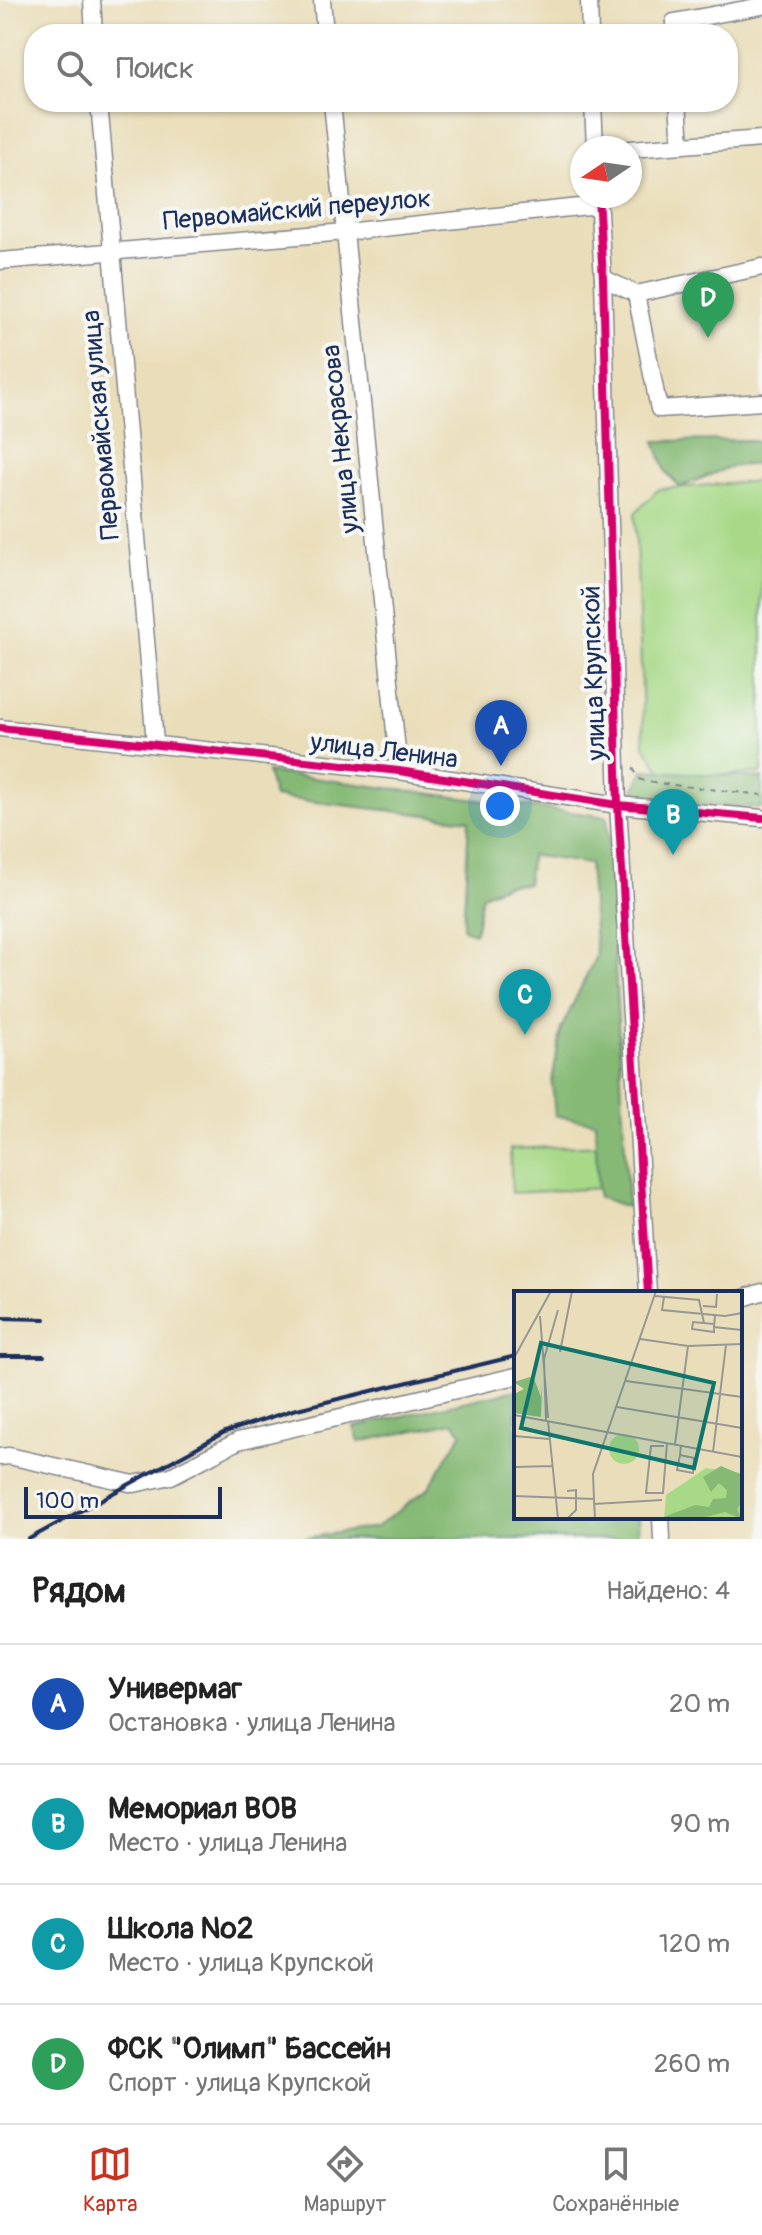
<!DOCTYPE html>
<html lang="ru">
<head>
<meta charset="utf-8">
<style>
  :root { --surface:#fff; --page:#f2f2f2; --text:#222; --muted:#767676; --line:#e0e0e0; --accent:#c8321e }
  body { margin:0; font-family:Pangolin,sans-serif; background:var(--page); color:var(--text) }
  .compass { position:absolute; left:570px; top:136px; width:72px; height:72px; border-radius:50%; background:var(--surface); box-shadow:0 2px 6px #0004; rotate:257deg }
  .scale { position:absolute; left:24px; bottom:20px; width:198px; box-sizing:border-box; padding-left:8px; border:4px solid #1b2f5e; border-top:0; font-size:22px; line-height:28px; white-space:nowrap; color:#1b2f5e; -webkit-text-stroke:6px #f6f6f2; paint-order:stroke }
  .you { position:absolute; left:500px; top:806px; width:28px; height:28px; margin:-20px; border:6px solid #fff; border-radius:50%; background:#1a73e8; box-shadow:0 0 0 12px #1a73e833 }
  .badge { display:grid; place-items:center; width:52px; height:52px; border-radius:50%; background:var(--accent); color:#fff; font-size:26px; font-weight:700 }
  .pin { position:absolute; translate:-50% -66px; filter:drop-shadow(0 2px 4px #0008) }
  .pin::after { content:''; position:absolute; top:42px; width:28px; height:24px; background:inherit; clip-path:polygon(0 0,100% 0,50% 100%) }
  .list { margin:0; padding:0; list-style:none }
  h2 { display:flex; justify-content:space-between; align-items:center; height:104px; margin:0; padding:0 32px; font-size:34px }
  h2 small { font-size:26px; font-weight:400; color:var(--muted) }
  .list li { display:grid; grid-template-columns:52px 1fr auto; gap:24px; align-items:center; box-sizing:border-box; height:120px; padding:0 32px; border-top:2px solid var(--line) }
  .list b { display:block; font-size:30px; white-space:nowrap }
  .list p { margin:0; font-size:26px; white-space:nowrap; color:var(--muted) }
  .list em { font-size:26px; font-style:normal; color:var(--muted) }
  .icon { flex:none; width:44px; height:44px; fill:none; stroke:currentColor; stroke-width:2; stroke-linecap:round; stroke-linejoin:round }
  .map { position:relative; flex:none; width:762px; height:1539px; overflow:hidden }
  .search { position:absolute; background:var(--surface); box-shadow:0 2px 6px #0004; left:24px; right:24px; top:24px; height:88px; display:flex; align-items:center; gap:20px; box-sizing:border-box; padding:0 28px; border-radius:32px; color:var(--muted); font-size:30px }
  .sheet { height:584px; background:var(--surface) }
  nav { display:flex; justify-content:space-around; align-items:center; box-sizing:border-box; height:112px; border-top:2px solid var(--line); background:var(--surface); font-size:22px; color:var(--muted) }
  nav a { display:grid; justify-items:center; gap:4px }
  nav .on { color:var(--accent) }
  .map>svg:first-child { display:block }
  .green { fill:#a7d987; stroke:#618472; stroke-width:2 }
  .forest { fill:#85b974; stroke:#507469; stroke-width:2 }
  .lines { fill:none; stroke-linecap:round; stroke-linejoin:round }
  .minor-casing { stroke:#82868c; stroke-width:19 }
  .path { stroke:#82868c; stroke-width:2; stroke-dasharray:6 6; stroke-linecap:butt }
  .minor { stroke:#fff; stroke-width:16 }
  .rail { stroke:#1b2f5e; stroke-width:4 }
  .cycleway-casing { stroke:#f6f6f2; stroke-width:13 }
  .cycleway { stroke:#d6006c; stroke-width:8 }
  .labels { text-anchor:middle; dominant-baseline:central; stroke-width:8; stroke-linejoin:round; paint-order:stroke }
  .street-label { font-size:26px; fill:#1b2f5e; stroke:#f6f6f2 }
  .inset-road { fill:none; stroke:#979895; stroke-width:2 }
  .view { fill:#0f766e; fill-opacity:0.15; stroke:#0f766e; stroke-width:4 }
  .inset-edge { fill:none; stroke:#1b2f5e; stroke-width:4 }
</style>
</head>
<body>
<div class="map">
<svg width="762" height="1539" viewBox="0 0 762 1539">
  <rect width="100%" height="100%" fill="#f6f6f2"/>
  <filter id="ink" filterUnits="userSpaceOnUse"><feTurbulence type="fractalNoise" baseFrequency=".0125" numOctaves="2"/><feDisplacementMap in="SourceGraphic" scale="16" xChannelSelector="R" yChannelSelector="G"/><feConvolveMatrix kernelMatrix="1 2 1 2 8 2 1 2 1" color-interpolation-filters="sRGB"/></filter>
  <filter id="wash" filterUnits="userSpaceOnUse"><feTurbulence type="fractalNoise" baseFrequency=".006" numOctaves="4" result="noise"/><feDisplacementMap in="SourceGraphic" scale="32" xChannelSelector="R" yChannelSelector="G"/><feGaussianBlur stdDeviation="1.8" result="paint"/><feColorMatrix in="noise" values="0 0 0 0 0 0 0 0 0 0 0 0 0 0 0 0 0 1.4 0 .05"/><feComposite in="paint" operator="in"/></filter>
  <g filter="url(#wash)">
    <rect width="100%" height="100%" fill="#eadeba"/>
    <g class="green">
      <path d="M762 481V773L665 777 644 745 635 513 659 489Z"/>
      <path d="M600 1145 602 1188 512 1193 510 1149Z"/>
    </g>
    <g class="forest">
      <path d="M749 440 762 443V464L732 466 680 487 666 472 655 441Z"/>
      <path d="M643 770 762 778V808L630 800Z"/>
      <path d="M267 772 607 817 628 1207 598 1197 595 1122 555 1116 552 1082 561 1029 596 956 589 864 531 855 527 884 505 885 482 895 475 933 463 929 469 820 274 797Z"/>
      <path d="M516 1390V1517H638L639 1539H298L376 1527 428 1489 462 1433 454 1422 359 1442 354 1427Z"/>
    </g>
  </g>
  <g filter="url(#ink)">
    <g class="lines">
      <g class="minor-casing">
        <g id="minor">
          <path d="M92 0 94 34"/>
          <path d="M322 0 325 34"/>
          <path d="M589 0 590 34"/>
          <path d="M674 34V22L762 6"/>
          <path d="M99 102 155 743"/>
          <path d="M332 102 399 771"/>
          <path d="M593 102 595 148"/>
          <path d="M678 102 681 145"/>
          <path d="M630 149 762 139"/>
          <path d="M598 196 603 278 618 805 648 1293"/>
          <path d="M0 261 345 232 598 205"/>
          <path d="M603 278 636 294 762 267"/>
          <path d="M636 294 659 409 762 402"/>
          <path d="M0 728 399 771 618 805 762 818"/>
          <path d="M740 1299 762 1292"/>
          <path d="M0 1457 9 1456 134 1484 171 1476 238 1441 516 1376"/>
          <path d="M661 1517 662 1539"/>
        </g>
      </g>
      <path class="path" d="M633 768 639 779 647 782 762 795"/>
      <use href="#minor" class="minor"/>
      <g class="rail">
        <path d="M0 1318 45 1319"/>
        <path d="M0 1356H44"/>
        <path d="M29 1539 225 1432 293 1410 516 1356"/>
      </g>
      <g class="cycleway-casing">
        <g id="cycleway">
          <path d="M598 196 603 278 618 805 648 1293"/>
          <path d="M0 728 399 771 618 805 762 818"/>
        </g>
      </g>
      <use href="#cycleway" class="cycleway"/>
    </g>
  </g>
  <g class="labels">
    <g class="street-label">
      <text transform="translate(297 210) rotate(-5)">Первомайский переулок</text>
      <text transform="translate(101 425) rotate(-95)">Первомайская улица</text>
      <text transform="translate(341 439) rotate(-96)">улица Некрасова</text>
      <text transform="translate(594 673) rotate(-92)">улица Крупской</text>
      <text transform="translate(384 751) rotate(7)">улица Ленина</text>
    </g>
  </g>
  <g transform="translate(514 1291)">
    <rect width="228" height="228" fill="#eadeba"/>
    <path d="M95 158a15 15 0 1 1 30 0a15 15 0 1 1-30 0ZM192 177 228 182V228H150L152 204Z" fill="#a7d987"/>
    <path d="M19 85 27 106 28 95 27 126 0 122V103L10 98 0 91ZM207 175 228 184V211L223 218 228 228 211 221 184 228H121L150 226 181 214 195 216 199 208 212 207 213 199 205 192 197 201 189 186Z" fill="#85b974"/>
    <path class="inset-road" d="M0 2V47M141 5 185 9 190 32M150 6 148 19 211 25 228 22M189 15 202 16 203 3M201 24 200 36 228 39M26 25 34 127M200 36V41L178 38 179 31 200 33M126 48 174 55 228 53M46 61 58 0M0 67 37 0M112 90 228 106M103 116 228 137M0 124 228 166M32 130 30 68 44 19M34 130 44 228M0 145 35 148M161 153 174 55M150 155H137L132 202H149L153 152M199 161 212 54M166 164 180 167 179 182 163 179 166 164 167 154M0 176 39 175M0 205 80 208 81 228M80 208 79 183 142 0M80 213 148 209M53 228 62 219V199L53 200"/>
    <path class="view" d="M27 52 200 92 180 177 7 137Z"/>
    <rect width="228" height="228" class="inset-edge"/>
  </g>
</svg>
<svg class="compass" viewBox="-18 -18 36 36"><path d="M0-13l5 13h-10z" fill="#e53935"/><path d="M0 13l5-13h-10z" fill="#767676"/></svg>
<div class="scale">100 m</div>
<div class="you"></div>
<div class="pin badge" style="left:501px;top:766px;background:#1a4fb4">A</div>
<div class="pin badge" style="left:673px;top:855px;background:#0f9aa8">B</div>
<div class="pin badge" style="left:525px;top:1035px;background:#0f9aa8">C</div>
<div class="pin badge" style="left:708px;top:338px;background:#2e9e5b">D</div>
<div class="search"><svg class="icon" aria-label="search" viewBox="0 0 24 24"><circle cx="10" cy="10" r="6"/><path d="M15 15l6 6"/></svg>Поиск</div>
</div>
<section class="sheet">
<h2>Рядом<small>Найдено: 4</small></h2>
<ul class="list">
<li><span class="badge" style="background:#1a4fb4">A</span><div><b>Универмаг</b><p>Остановка · улица Ленина</p></div><em>20 m</em></li>
<li><span class="badge" style="background:#0f9aa8">B</span><div><b>Мемориал ВОВ</b><p>Место · улица Ленина</p></div><em>90 m</em></li>
<li><span class="badge" style="background:#0f9aa8">C</span><div><b>Школа №2</b><p>Место · улица Крупской</p></div><em>120 m</em></li>
<li><span class="badge" style="background:#2e9e5b">D</span><div><b>ФСК &quot;Олимп&quot; Бассейн</b><p>Спорт · улица Крупской</p></div><em>260 m</em></li>
</ul>
</section>
<nav>
<a class="on"><svg class="icon" aria-label="map" viewBox="0 0 24 24"><path d="M3 6l6-2 6 2 6-2v14l-6 2-6-2-6 2zM9 4v14M15 6v14"/></svg>Карта</a>
<a><svg class="icon" aria-label="directions" viewBox="0 0 24 24"><path d="M12 3l9 9-9 9-9-9zM9 14v-3h6M13 9l2 2-2 2"/></svg>Маршрут</a>
<a><svg class="icon" aria-label="saved" viewBox="0 0 24 24"><path d="M7 4h10v16l-5-4-5 4z"/></svg>Сохранённые</a>
</nav>
</body>
</html>
